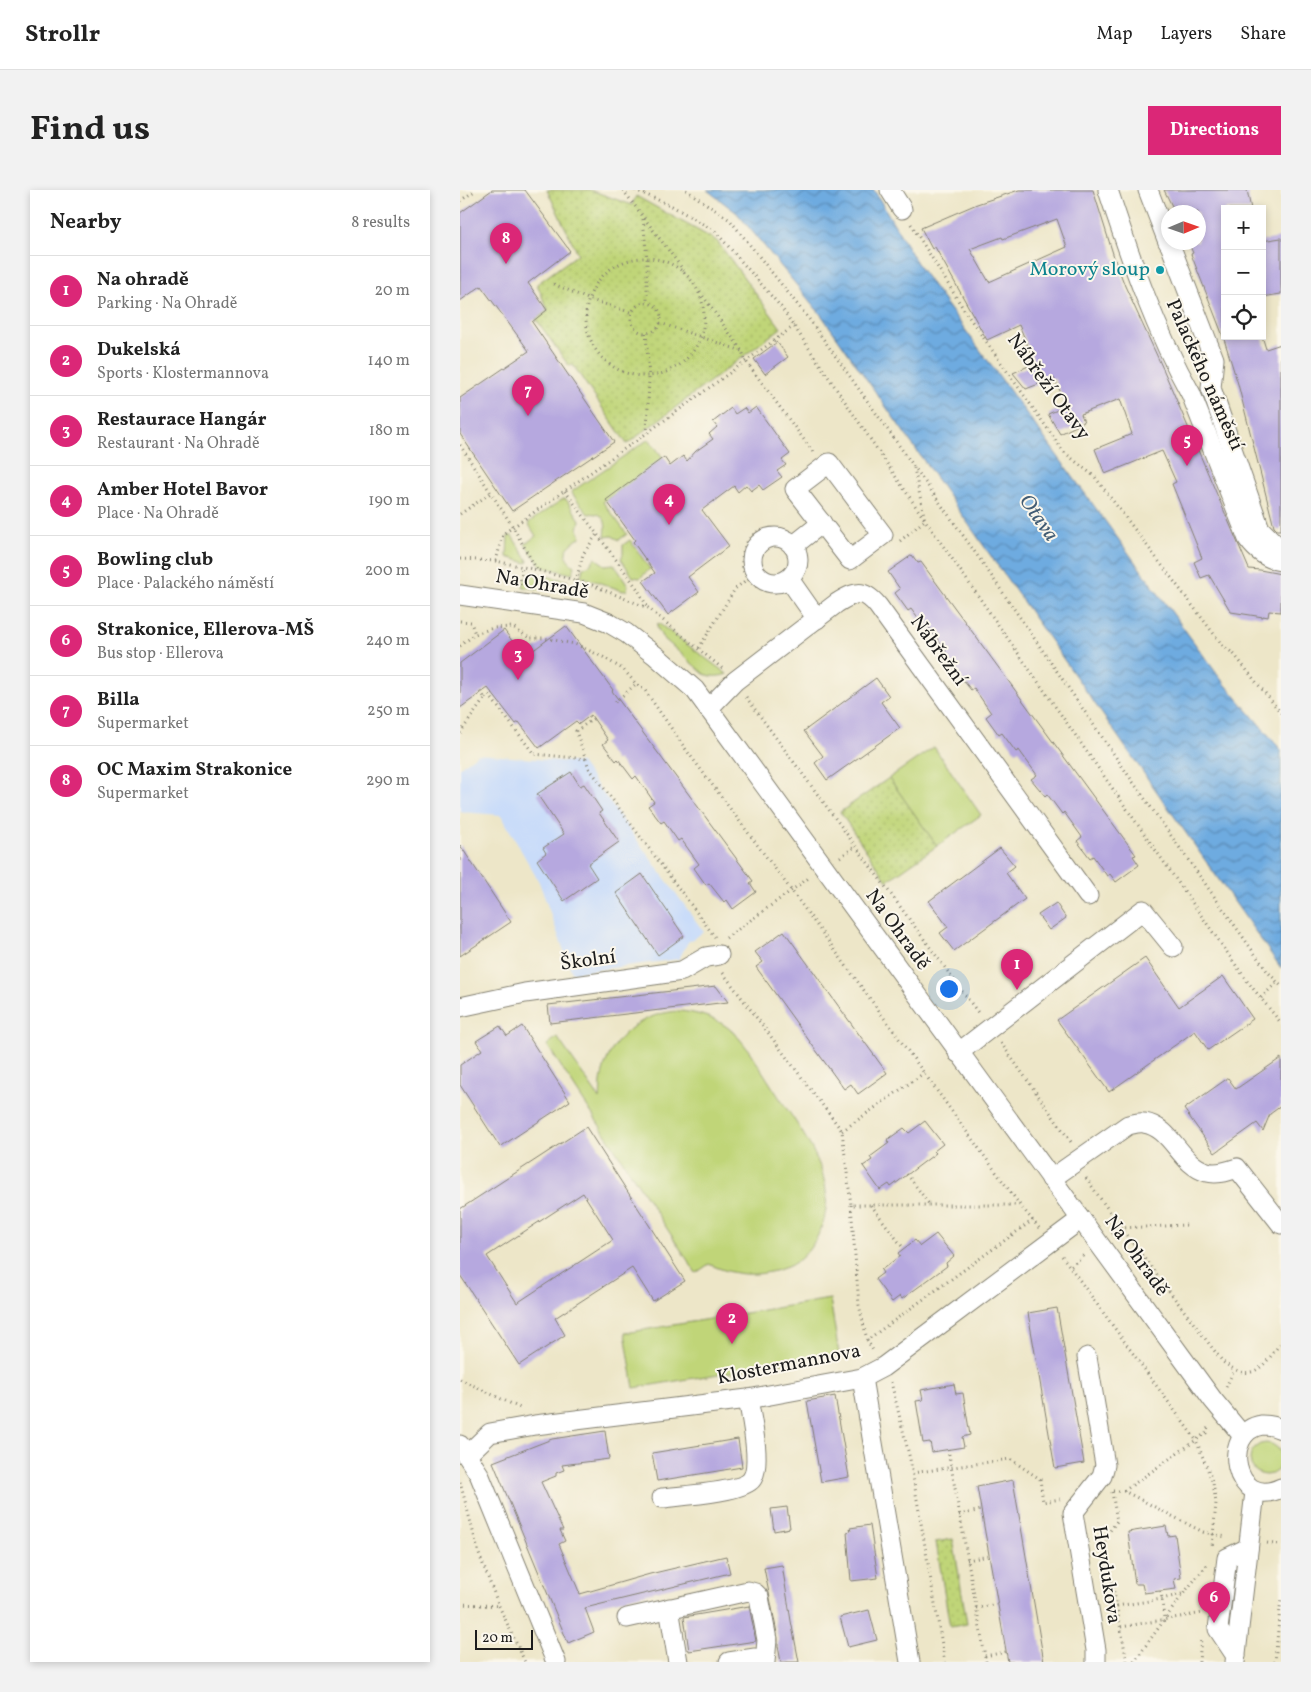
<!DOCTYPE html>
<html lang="en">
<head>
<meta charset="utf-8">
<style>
  :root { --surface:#fff; --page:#f2f2f2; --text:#222; --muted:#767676; --line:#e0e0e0; --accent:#db2777 }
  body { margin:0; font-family:Vollkorn,serif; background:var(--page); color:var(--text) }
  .controls { position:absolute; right:15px; top:15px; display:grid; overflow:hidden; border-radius:0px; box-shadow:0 2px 8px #0003 }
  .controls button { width:45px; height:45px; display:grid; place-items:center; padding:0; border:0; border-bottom:1px solid var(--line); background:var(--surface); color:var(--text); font:25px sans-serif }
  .compass { position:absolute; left:701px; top:15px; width:45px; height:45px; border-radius:50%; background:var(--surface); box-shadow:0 2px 8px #0003; rotate:88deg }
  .scale { position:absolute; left:15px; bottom:12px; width:58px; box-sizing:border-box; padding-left:5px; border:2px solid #1c1c1c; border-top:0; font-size:14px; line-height:18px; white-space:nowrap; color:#1c1c1c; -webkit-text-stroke:4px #fbf7ec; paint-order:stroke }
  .you { position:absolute; left:488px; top:798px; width:18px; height:18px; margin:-12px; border:4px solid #fff; border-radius:50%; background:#1a73e8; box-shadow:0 0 0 8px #1a73e833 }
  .badge { display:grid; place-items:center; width:32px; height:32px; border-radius:50%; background:var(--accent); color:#fff; font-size:16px; font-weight:700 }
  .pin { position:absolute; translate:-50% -41px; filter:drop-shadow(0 1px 2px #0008) }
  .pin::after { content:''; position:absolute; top:26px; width:18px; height:15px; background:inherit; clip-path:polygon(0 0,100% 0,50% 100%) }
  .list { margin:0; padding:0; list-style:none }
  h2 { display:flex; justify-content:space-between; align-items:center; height:65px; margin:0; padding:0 20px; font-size:21px }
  h2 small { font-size:16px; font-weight:400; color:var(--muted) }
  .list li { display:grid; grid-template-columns:32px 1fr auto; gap:15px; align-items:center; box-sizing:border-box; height:70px; padding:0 20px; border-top:1px solid var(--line) }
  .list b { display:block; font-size:19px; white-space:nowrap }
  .list p { margin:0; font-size:16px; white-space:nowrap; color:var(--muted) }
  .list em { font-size:16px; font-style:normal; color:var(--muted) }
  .icon { flex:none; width:28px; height:28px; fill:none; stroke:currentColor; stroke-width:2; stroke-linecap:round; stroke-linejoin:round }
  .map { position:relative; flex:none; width:821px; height:1472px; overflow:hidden; border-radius:0px }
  header { display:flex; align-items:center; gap:30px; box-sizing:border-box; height:70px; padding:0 25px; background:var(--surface); border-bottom:1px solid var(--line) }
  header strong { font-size:24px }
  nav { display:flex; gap:28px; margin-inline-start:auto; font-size:18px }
  .intro { display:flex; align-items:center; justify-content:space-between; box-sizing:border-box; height:120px; padding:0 30px }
  h1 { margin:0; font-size:35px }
  .button { padding:12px 22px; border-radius:0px; background:var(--accent); color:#fff; font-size:18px; font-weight:700 }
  main { display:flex; gap:30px; padding:0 30px }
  aside { flex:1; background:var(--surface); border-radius:0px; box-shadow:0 2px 8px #0003 }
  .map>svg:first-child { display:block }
  .built { fill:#c9dcf9 }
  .grass { fill:#c0d578; stroke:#6e784a }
  .park { fill:url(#park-dots); stroke:#6e784a }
  .water { fill:url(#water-waves); stroke:#45647e }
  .building { fill:#b6a8df; fill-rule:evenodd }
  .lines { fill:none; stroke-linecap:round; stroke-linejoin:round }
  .minor-casing { stroke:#848172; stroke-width:21 }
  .path { stroke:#848172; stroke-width:3; stroke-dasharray:1 4; stroke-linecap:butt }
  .minor { stroke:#fff; stroke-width:19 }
  .culture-dot { fill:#0f9aa8; stroke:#fbf7ec; stroke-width:2 }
  .labels { text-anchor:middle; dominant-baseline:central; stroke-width:4; stroke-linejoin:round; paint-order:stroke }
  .culture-label { font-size:20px; fill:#0d838f; stroke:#fbf7ec; text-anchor:end }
  .street-label { font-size:20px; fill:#1c1c1c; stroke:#fbf7ec }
  .water-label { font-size:21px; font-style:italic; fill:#415c74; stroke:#fbf7ec }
</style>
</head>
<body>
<header>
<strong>Strollr</strong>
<nav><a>Map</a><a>Layers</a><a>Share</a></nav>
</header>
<div class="intro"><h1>Find us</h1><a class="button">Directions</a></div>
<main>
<aside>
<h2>Nearby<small>8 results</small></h2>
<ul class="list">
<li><span class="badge">1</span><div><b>Na ohradě</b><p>Parking · Na Ohradě</p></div><em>20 m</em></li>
<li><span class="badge">2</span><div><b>Dukelská</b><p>Sports · Klostermannova</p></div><em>140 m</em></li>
<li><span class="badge">3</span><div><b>Restaurace Hangár</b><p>Restaurant · Na Ohradě</p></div><em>180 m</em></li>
<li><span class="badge">4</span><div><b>Amber Hotel Bavor</b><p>Place · Na Ohradě</p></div><em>190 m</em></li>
<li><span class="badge">5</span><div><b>Bowling club</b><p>Place · Palackého náměstí</p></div><em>200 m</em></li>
<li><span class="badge">6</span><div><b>Strakonice, Ellerova-MŠ</b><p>Bus stop · Ellerova</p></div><em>240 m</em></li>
<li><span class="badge">7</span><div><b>Billa</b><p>Supermarket</p></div><em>250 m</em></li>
<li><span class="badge">8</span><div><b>OC Maxim Strakonice</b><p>Supermarket</p></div><em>290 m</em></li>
</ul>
</aside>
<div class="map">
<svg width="821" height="1472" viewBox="0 0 821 1472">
  <defs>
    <pattern id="park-dots" width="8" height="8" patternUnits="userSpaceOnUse" patternTransform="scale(1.25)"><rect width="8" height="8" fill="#c0d578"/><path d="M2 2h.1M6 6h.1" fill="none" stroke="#a4b667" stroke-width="1.8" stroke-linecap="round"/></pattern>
    <pattern id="water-waves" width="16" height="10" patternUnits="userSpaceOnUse" patternTransform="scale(1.25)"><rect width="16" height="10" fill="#6eabe0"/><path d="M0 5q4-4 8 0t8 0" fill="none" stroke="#5a8ab5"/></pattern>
  </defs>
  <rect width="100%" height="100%" fill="#fbf7ec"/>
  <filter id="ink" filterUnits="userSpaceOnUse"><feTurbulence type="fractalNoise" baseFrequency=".02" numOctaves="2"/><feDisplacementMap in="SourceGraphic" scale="10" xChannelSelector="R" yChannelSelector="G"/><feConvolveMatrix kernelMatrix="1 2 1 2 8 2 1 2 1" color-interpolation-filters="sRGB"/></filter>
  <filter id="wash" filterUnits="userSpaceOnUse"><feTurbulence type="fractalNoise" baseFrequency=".0096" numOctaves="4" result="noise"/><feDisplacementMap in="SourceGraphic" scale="20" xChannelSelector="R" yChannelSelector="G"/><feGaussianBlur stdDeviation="1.12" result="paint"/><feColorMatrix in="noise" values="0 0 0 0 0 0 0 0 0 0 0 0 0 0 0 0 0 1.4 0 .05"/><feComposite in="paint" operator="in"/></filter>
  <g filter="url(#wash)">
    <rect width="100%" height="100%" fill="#ede6c8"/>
    <path class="built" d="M18 564 121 573 244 742 228 752 219 769 112 783 79 692 41 625 0 622V577Z"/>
    <g class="grass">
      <path d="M189 249 204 269 143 312 167 344 159 350 152 346 145 347C147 334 146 321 128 324L111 302Z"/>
      <path d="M103 309H106L120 330 118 339 121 347C110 354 97 364 114 376L112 384 82 377 65 354 76 346 68 333Z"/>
      <path d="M48 346H52L68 371 67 373 47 367Z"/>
      <path d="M170 350 190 379 180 388 173 387 161 369 163 364V355Z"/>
      <path d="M135 368 145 375 154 374 168 395 167 400 163 401 121 386 123 378 130 375Z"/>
      <path d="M74 383 108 391 84 400 63 397C64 389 66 384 74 383Z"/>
      <path d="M198 433 267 484C259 487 252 487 244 484L202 447 197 437Z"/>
      <path d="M474 557 521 625 477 656 429 588Z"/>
      <path d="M221 821C243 824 263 830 278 847 293 864 304 885 317 904 345 947 386 995 356 1049 349 1061 340 1072 327 1077 300 1087 276 1087 249 1074L236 1083 87 855 97 847 140 909C141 900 140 891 143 882 152 845 184 822 221 821Z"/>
      <path d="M370 1109 379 1164 174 1198 165 1143Z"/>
      <circle cx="806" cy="1269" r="16"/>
    </g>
    <g class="park">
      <path d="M87 0H130L172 15 176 6 257 51 321 138 167 254 113 175 109 176 76 129 88 121 77 94 118 64Z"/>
      <path d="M429 588 477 656 427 691 380 622Z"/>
      <path d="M493 1349 507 1434 490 1437 476 1352Z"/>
    </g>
    <path class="water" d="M247 0H414L460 78 760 488 821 560V778L362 126 277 23Z"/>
    <g id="blocks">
      <g class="building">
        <path d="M32 0H65L110 61 68 93 87 120 72 132 154 252 52 321 0 244V208L69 161 21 96 0 111V23Z"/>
        <path d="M559 0H633L654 67 665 96 704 181 789 379 800 380 821 384V422L809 421 808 427 803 426V427L771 422 749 385 741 388 734 372 742 368 712 294 716 292 702 261 645 284 635 259 672 244 660 209 621 224 624 232 600 244 588 224 607 216 594 188 566 199 553 183 575 173 559 135 527 150 475 57 472 59 461 38 517 14ZM597 29 607 57 529 92 510 59 542 47 543 49Z"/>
        <path d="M704 0H787L791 19H765V146H802L806 159 821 154V340H817L814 337 778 194 763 146 731 64 733 63 728 52H738V22H715Z"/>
        <path d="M821 48V104L802 107V51Z"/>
        <path d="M317 152 328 167 305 184 294 169Z"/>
        <path d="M296 217 330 264 322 270 326 275 317 281 322 287 303 300 299 295 291 301 286 295 278 302 274 296 242 320 269 356 228 387 239 402 208 425 183 391 195 383 173 352 175 350 146 310 204 267 210 276 223 266 227 271 236 261 253 249 249 244 257 237 253 232 271 218 275 224 284 218 288 223Z"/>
        <path d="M452 365 458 373 461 372 676 665 673 666 679 675 656 692 650 684 647 686 633 666 630 668 617 651 622 647 604 622 602 624 587 604 585 606 571 589 577 585 559 560 556 562 542 543 539 545 526 527 531 523 514 498 511 500 496 481 494 483 481 465 486 461 468 436 465 438 451 419 448 421 435 403 440 399 428 382Z"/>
        <path d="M106 436 153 500 152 501 293 691 290 693 296 702 273 719 267 710 264 712 249 693 246 695 234 678 239 674 221 649 218 651 204 631 201 633 188 616 194 612 176 586 173 589 158 569 156 571 143 554 148 550 131 525 119 534 116 531 79 558 59 532 56 534 28 498 0 518V473L44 440 64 467Z"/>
        <path d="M416 488 429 506 421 512 440 538 367 590 355 573 363 566 344 541Z"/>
        <path d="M111 582 120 596 124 594 142 621 139 623 159 652 128 674 137 688 104 711 77 670 86 663 83 658 104 644 77 604Z"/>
        <path d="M0 655 51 732 0 766Z"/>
        <path d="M540 658 555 676 546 683 565 709 494 761 480 743 488 737 469 711Z"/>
        <path d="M182 684 224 746 198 765 156 703Z"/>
        <path d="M596 713 606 728 589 740 578 725Z"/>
        <path d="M324 741 427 883 398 904 391 894 384 899 296 777 303 772 295 762Z"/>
        <path d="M685 768 719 817 763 786 793 829 748 860 735 841 649 902 597 830Z"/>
        <path d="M256 796 268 812 90 833 88 815Z"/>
        <path d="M40 836 47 846 62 836 110 911 40 957 0 895V875L22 860 16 851Z"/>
        <path d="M821 868V916L810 924 803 941 797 933 755 963 724 919 768 888 776 899Z"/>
        <path d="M465 931 483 954 474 961 476 963 431 997 429 994 420 1000 403 976 412 970 410 967 429 953 427 950 444 938 449 943Z"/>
        <path d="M126 937 225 1091 193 1111 172 1078 95 1128 105 1145 59 1175 0 1085V1019ZM123 1003 153 1050 57 1113 27 1066Z"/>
        <path d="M476 1044 494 1066 486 1073 487 1076 442 1109 440 1106 432 1112 415 1089 423 1083 421 1080 440 1066 438 1063 455 1050 460 1056Z"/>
        <path d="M597 1118 624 1273 595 1278 568 1123Z"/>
        <path d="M494 1194 496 1204 503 1203 510 1245 502 1247 504 1257 472 1262 470 1252 463 1253 456 1211 463 1210 461 1200Z"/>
        <path d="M375 1206 389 1287 361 1292 347 1211Z"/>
        <path d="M145 1241 149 1269 102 1275 104 1280 96 1283V1286L81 1292 103 1340H100L105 1351 99 1354 120 1404 190 1384 266 1366 270 1383 125 1418 134 1442 108 1453 33 1272 92 1249Z"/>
        <path d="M278 1249 282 1277 197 1291 192 1263Z"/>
        <path d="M553 1290 569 1384 584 1472H548L517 1297Z"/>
        <path d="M327 1317 330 1338 314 1341 311 1319Z"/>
        <path d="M410 1335 418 1388 391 1391 387 1342 391 1341 390 1338Z"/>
        <path d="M706 1336 708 1346 715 1345 721 1388 714 1389 716 1399 684 1403 682 1394H675L668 1342Z"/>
        <path d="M322 1375 331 1431 339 1472H321L318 1456V1448L304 1378Z"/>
        <path d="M289 1416 296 1451 229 1461 224 1427Z"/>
        <path d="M409 1420 417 1450 388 1457 380 1427Z"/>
      </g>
    </g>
  </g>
  <g filter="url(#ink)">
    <use href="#blocks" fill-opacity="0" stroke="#848172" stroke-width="1"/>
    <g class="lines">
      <g class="minor-casing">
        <g id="minor">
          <path d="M430 0 442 19"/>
          <path d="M648 0C671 70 695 140 731 204L788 349C796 360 807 369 821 371"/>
          <path d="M688 0 708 52"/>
          <path d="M709 52 754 169 751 198 800 339 821 360"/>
          <path d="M369 273 423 345 390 370 335 299Z"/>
          <circle cx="315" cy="370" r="23"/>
          <path d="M333 356 362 333"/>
          <path d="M329 389 357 429"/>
          <path d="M0 405 124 423 149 433 166 443 196 466 235 500 753 1210 783 1246"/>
          <path d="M248 519 275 491 377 413C395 402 403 398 418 416L628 706"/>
          <path d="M0 817 65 803 222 781 246 767 259 765"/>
          <path d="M498 863 683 720 713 757"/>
          <path d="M591 989 668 935C673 934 679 932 684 933 712 937 720 975 747 982 757 985 768 981 777 978L821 1034"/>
          <path d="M627 1167 645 1275 642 1286 613 1323 636 1460V1472"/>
          <path d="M402 1188 450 1472"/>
          <path d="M821 1239C815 1236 809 1235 802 1235 760 1241 773 1321 821 1298"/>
          <path d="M0 1255 19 1284 96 1472"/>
          <path d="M7 1265 30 1243 75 1235 288 1209 402 1188 423 1177 621 1029"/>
          <path d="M202 1308C219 1306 284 1302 292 1289 302 1273 291 1227 288 1209"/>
          <path d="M209 1418 218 1472"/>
          <path d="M167 1428 288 1401 295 1403 299 1407 307 1450 305 1472"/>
          <path d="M776 1466 758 1439 767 1368 788 1358"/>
          <path d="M269 1472 295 1468 300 1472"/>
          <path d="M775 1472 795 1302"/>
        </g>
      </g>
      <g class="path">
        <path d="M163 0 224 81"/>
        <path d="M175 0 212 16 255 41 321 117 465 330 787 791 821 833"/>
        <path d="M226 0 270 30 349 129 517 365 673 592 807 781 821 796"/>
        <path d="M0 11 16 0"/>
        <path d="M183 29 187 68V113"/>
        <path d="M451 34 506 123 604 262 635 287 763 456 773 463 821 523"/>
        <circle cx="185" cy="127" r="59"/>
        <path d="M94 94 128 109 173 123"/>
        <path d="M240 102 282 161 285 170 353 262"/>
        <circle cx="186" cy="128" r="15"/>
        <path d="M200 133 282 161"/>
        <path d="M186 143 189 187 187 243"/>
        <path d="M0 255 53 337 77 380"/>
        <path d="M105 301 177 398 188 418"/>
        <path d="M0 324 31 303"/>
        <path d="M440 351 465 330 454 278"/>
        <path d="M0 369 36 371 77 380 132 395 188 418 263 479"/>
        <path d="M36 371 43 344 187 243 334 136"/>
        <path d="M116 391 123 364 137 344"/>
        <path d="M60 395 62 376"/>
        <path d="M316 402C305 401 295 398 288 389 276 376 283 348 299 341 306 339 316 340 323 341"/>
        <path d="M0 431 11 432 15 444"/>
        <path d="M0 456 15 444 33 438 53 437 69 448H84L115 454 143 467 164 480 176 494 184 499 227 561 331 700 560 1015 579 1038"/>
        <path d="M239 458 275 399 287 389"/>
        <path d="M286 507 519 824"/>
        <path d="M25 508 29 505 74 564 127 569"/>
        <path d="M155 512 176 494"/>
        <path d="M133 529 116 541 129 578 255 747"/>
        <path d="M0 543 25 508 19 500"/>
        <path d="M380 667 396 656"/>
        <path d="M266 748 350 687"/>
        <path d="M263 783 382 941 391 1015H559"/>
        <path d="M801 808 817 792"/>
        <path d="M541 853 611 952"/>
        <path d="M382 941 464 883"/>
        <path d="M447 984 469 1014"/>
        <path d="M626 988 661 1038 763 1172C793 1195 804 1176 821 1152"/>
        <path d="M391 1015 399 1115 407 1150 573 1030"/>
        <path d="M411 1015 444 1059"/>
        <path d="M652 1044 661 1038 728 1035"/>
        <path d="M602 1066 736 1250 753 1293 756 1313 752 1357"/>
        <path d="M611 1076 625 1064"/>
        <path d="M407 1150 414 1162"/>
        <path d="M0 1189 60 1218"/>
        <path d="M431 1192 450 1269 485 1472"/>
        <path d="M766 1197 774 1180"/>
        <path d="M488 1259 526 1472"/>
        <path d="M452 1283 550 1269 580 1289 583 1312 600 1309"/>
        <path d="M0 1292 19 1364 39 1416 65 1472"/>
        <path d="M653 1301H664L743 1342 766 1347"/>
        <path d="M664 1301 746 1243 749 1234"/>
        <path d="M652 1302 657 1331 644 1349 667 1472"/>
        <path d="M499 1325 521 1320"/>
        <path d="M807 1353 821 1355"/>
        <path d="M507 1370 529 1366"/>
        <path d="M701 1401 704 1428"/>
        <path d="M0 1414 39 1416"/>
        <path d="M657 1416 702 1409 722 1404"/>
        <path d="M516 1418 538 1414"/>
        <path d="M661 1437 743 1423"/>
        <path d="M525 1466 546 1462"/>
        <path d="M674 1472 723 1404 747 1375"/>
        <path d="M739 1472 741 1448"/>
        <path d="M815 1472 821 1408"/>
      </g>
      <use href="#minor" class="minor"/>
    </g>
  </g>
  <circle class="culture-dot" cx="700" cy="80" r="5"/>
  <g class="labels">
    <g class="culture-label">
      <text x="690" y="80">Morový sloup</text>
    </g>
    <g class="street-label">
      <text transform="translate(744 185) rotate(66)">Palackého náměstí</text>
      <text transform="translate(588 197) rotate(54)">Nábřeží Otavy</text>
      <text transform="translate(82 395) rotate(10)">Na Ohradě</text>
      <text transform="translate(478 461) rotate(54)">Nábřežní</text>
      <text transform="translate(437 740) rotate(54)">Na Ohradě</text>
      <text transform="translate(128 771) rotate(-8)">Školní</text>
      <text transform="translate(676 1066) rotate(54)">Na Ohradě</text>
      <text transform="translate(329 1175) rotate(-11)">Klostermannova</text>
      <text transform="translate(646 1385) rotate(81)">Heydukova</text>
    </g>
    <g class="water-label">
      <text transform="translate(578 328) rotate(55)">Otava</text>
    </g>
  </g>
</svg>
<div class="controls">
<button>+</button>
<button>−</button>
<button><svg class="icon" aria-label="locate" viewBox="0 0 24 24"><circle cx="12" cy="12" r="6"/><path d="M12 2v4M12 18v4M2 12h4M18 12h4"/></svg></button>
</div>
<svg class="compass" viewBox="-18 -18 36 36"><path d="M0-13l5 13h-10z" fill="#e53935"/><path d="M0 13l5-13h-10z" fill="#767676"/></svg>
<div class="scale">20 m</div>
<div class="you"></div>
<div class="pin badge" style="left:557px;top:800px">1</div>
<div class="pin badge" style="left:272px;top:1154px">2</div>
<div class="pin badge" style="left:58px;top:490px">3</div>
<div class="pin badge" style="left:209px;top:335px">4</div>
<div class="pin badge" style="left:727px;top:276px">5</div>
<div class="pin badge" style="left:754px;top:1433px">6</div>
<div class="pin badge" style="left:68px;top:226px">7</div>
<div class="pin badge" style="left:46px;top:74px">8</div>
</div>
</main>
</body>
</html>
